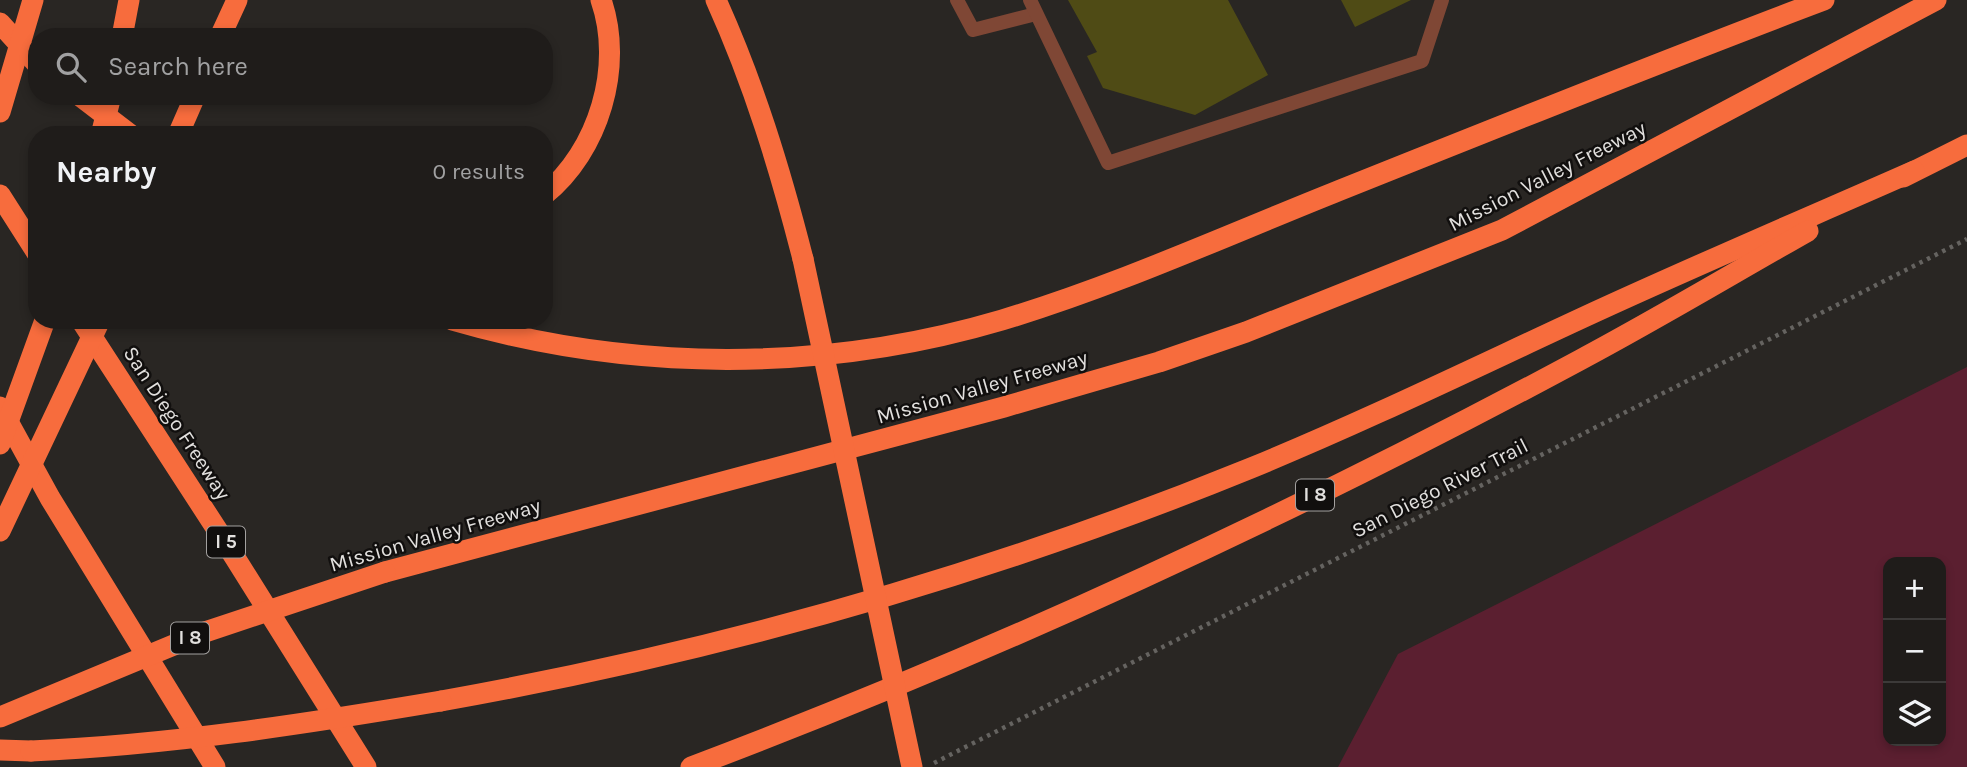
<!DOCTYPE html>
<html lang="en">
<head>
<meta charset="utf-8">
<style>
  :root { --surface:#1f1c1a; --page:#2c2927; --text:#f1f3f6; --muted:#a1a1a2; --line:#3c3a39 }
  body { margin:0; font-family:Karla,sans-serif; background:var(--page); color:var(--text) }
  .controls { position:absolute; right:21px; bottom:21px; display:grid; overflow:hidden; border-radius:14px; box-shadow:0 4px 10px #0003 }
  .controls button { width:63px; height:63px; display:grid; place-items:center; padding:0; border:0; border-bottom:2px solid var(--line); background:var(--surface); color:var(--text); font:35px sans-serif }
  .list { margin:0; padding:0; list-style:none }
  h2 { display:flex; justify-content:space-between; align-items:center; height:91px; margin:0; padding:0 28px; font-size:30px }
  h2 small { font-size:23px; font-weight:400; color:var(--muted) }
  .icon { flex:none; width:38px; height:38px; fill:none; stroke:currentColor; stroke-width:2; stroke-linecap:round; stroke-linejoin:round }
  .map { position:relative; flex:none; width:1967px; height:767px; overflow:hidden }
  .search { position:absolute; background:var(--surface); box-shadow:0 4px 10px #0003; left:28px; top:28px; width:525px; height:77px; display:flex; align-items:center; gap:18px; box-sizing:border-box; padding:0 24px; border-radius:28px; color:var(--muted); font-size:26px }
  .panel { position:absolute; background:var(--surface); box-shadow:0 4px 10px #0003; left:28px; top:126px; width:525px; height:203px; border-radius:28px }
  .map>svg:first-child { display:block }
  .green { fill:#5b1f30; fill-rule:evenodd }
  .building { fill:#4f4b15 }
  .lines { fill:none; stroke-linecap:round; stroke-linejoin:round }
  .path { stroke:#656360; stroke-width:4.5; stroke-dasharray:3.5 5; stroke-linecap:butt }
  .service { stroke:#7f4735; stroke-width:14 }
  .motorway { stroke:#f76c3d; stroke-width:21 }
  .motorway-bridge { stroke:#f76c3d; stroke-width:21 }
  .labels { text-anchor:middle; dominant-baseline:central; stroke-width:5; stroke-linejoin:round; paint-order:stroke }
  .shield { fill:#110f0e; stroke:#a3a1a0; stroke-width:2 }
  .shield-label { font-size:19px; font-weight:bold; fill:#e2e0de }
  .street-label { font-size:21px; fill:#e2e0de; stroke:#110f0e }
</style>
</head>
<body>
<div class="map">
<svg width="1967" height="767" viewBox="0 0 1967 767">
  <rect width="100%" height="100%" fill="#292623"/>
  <path class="green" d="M1967 367V767H1338L1398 654ZM1888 562H1941V741H1888Z"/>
  <g class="building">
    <path d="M1068 0H1228L1268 75 1195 115 1103 88 1087 56 1097 52Z"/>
    <path d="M1341 0H1411L1355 27Z"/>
  </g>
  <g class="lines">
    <path class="path" d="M934 763 1967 239"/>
    <g class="service">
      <path d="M957 0 973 30 1036 14"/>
      <path d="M1030 0 1108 163 1422 61 1442 0"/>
    </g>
    <g class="motorway">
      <path d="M716 0C754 84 780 169 803 259"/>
      <path d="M0 23 37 64"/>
      <path d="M122 37 129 0"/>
      <path d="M220 37 237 0"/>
      <path d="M80 96 131 135"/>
      <path d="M178 135 195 96"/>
      <path d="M1903 177 1967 145"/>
      <path d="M0 195 37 253"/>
      <path d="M544 195C599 151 624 66 601 0"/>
      <path d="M81 320 227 545 366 767"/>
      <path d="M452 320C630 372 823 373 1002 320 1115 286 1223 237 1333 193 1496 128 1659 62 1824 0"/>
      <path d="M0 407 50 498 215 767"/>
      <path d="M385 572 1004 407 1159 362 1246 332 1502 230 1936 0"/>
      <path d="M441 701C717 652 991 574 1251 468 1363 422 1472 369 1582 318 1692 267 1803 220 1914 171"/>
      <path d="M0 750 31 751"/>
      <path d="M691 767C996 652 1293 514 1580 360 1657 319 1732 274 1808 231"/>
    </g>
    <g class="motorway-bridge">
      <path d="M0 112 33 0"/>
      <path d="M101 135 111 96"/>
      <path d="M803 259 912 767"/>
      <path d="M0 444 45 320"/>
      <path d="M0 531 100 320"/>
      <path d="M0 717 205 632 385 572"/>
      <path d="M31 751C169 745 305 724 441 701"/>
    </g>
  </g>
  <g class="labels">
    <g class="shield">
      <rect x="1296" y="479.5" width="38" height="31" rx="5"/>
      <rect x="207" y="526.5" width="38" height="31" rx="5"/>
      <rect x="171" y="622.5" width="38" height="31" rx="5"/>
    </g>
    <g class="shield-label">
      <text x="1315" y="495">I 8</text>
      <text x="226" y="542">I 5</text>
      <text x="190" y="638">I 8</text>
    </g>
    <g class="street-label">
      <text transform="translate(1547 176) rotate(-27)">Mission Valley Freeway</text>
      <text transform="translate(982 387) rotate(-16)">Mission Valley Freeway</text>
      <text transform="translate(177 423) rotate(57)">San Diego Freeway</text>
      <text transform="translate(1440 488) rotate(-27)">San Diego River Trail</text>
      <text transform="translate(435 535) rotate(-16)">Mission Valley Freeway</text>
    </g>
  </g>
</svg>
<div class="controls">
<button>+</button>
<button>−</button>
<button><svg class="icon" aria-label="layers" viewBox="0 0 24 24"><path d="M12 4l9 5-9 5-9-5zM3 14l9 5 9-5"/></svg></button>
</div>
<div class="search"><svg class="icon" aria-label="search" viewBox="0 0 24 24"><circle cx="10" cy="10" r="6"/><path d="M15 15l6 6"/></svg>Search here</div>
<section class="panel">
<h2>Nearby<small>0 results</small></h2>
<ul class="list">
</ul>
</section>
</div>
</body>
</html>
